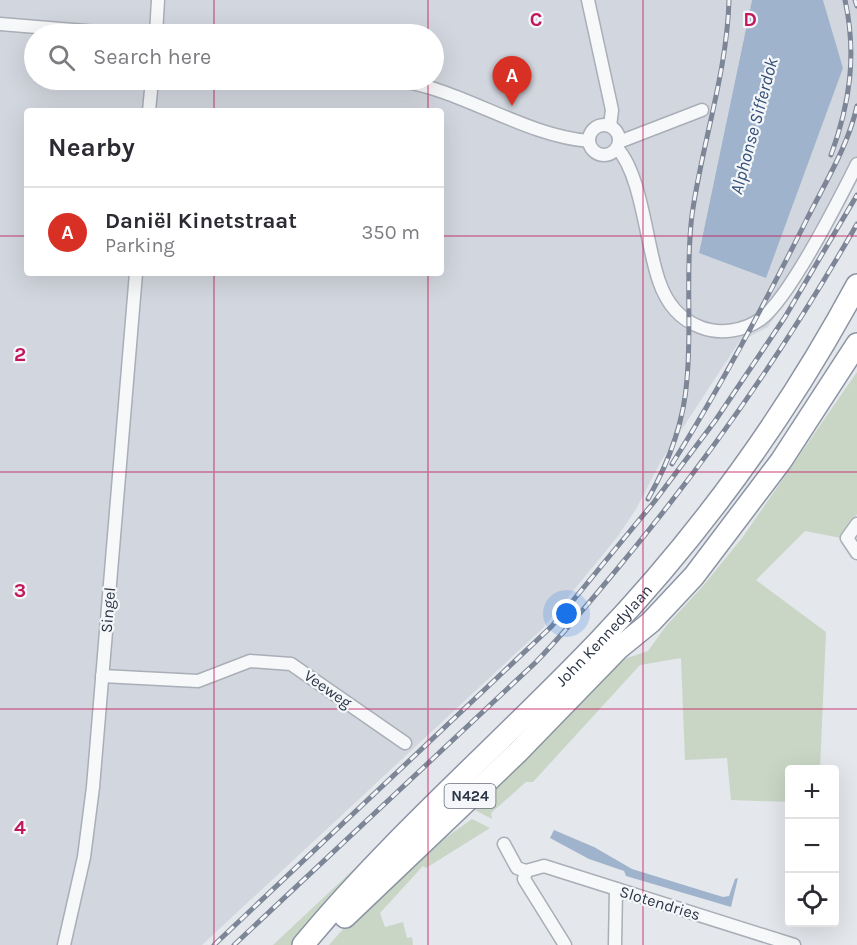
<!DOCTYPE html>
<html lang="en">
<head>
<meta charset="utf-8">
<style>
  :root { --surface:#fff; --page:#f2f2f3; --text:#2b2b33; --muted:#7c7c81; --line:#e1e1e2; --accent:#d93025 }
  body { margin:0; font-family:Karla,sans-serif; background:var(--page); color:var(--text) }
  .controls { position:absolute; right:18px; bottom:18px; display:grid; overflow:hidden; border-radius:6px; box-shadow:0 6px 24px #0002 }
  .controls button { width:54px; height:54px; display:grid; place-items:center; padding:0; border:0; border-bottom:2px solid var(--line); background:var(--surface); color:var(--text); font:30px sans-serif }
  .you { position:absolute; left:567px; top:614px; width:21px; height:21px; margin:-15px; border:4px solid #fff; border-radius:50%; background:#1a73e8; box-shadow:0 0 0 9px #1a73e833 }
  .badge { display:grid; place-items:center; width:39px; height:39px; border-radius:50%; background:var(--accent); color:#fff; font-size:20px; font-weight:700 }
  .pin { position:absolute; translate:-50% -50px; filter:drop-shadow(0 2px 3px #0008) }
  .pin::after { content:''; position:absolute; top:32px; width:21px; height:18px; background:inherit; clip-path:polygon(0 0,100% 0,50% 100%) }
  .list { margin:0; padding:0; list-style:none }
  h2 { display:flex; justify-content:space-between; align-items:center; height:78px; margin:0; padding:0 24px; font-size:26px }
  h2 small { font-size:20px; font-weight:400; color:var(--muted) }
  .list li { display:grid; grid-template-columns:39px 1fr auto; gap:18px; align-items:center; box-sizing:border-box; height:90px; padding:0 24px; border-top:2px solid var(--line) }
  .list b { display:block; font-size:22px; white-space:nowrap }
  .list p { margin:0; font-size:20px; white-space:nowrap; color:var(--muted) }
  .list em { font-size:20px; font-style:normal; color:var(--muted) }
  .icon { flex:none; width:33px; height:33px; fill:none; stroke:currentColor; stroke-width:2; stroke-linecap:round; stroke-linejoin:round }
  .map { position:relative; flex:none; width:857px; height:945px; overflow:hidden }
  .search { position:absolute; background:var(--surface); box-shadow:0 6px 24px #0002; left:24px; top:24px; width:420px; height:66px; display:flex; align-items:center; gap:15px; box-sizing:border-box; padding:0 21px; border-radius:33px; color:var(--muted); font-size:22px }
  .panel { position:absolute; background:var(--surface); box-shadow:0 6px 24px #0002; left:24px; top:108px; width:420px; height:168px; border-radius:6px }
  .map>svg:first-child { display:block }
  .built { fill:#d2d6de; fill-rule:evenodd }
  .green { fill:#c9d6c5 }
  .water { fill:#9fb4cc }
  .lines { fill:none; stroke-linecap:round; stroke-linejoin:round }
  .street-casing { stroke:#a9aeb7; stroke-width:15 }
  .highway-casing { stroke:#8b94a3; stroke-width:24 }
  .street { stroke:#f7f8fa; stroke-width:12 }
  .highway { stroke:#fff; stroke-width:21 }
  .rail-casing { stroke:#7d8696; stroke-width:5 }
  .rail { stroke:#f4f6f9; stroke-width:3; stroke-dasharray:9; stroke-linecap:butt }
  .grid { fill:none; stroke:#c2185b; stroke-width:1.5; stroke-opacity:0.55 }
  .labels { text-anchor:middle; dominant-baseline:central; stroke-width:4.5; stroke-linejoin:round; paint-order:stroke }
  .shield { fill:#f4f6f9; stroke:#676e7b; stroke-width:1.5 }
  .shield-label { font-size:15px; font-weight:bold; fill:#2b3445 }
  .street-label { font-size:16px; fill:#2b3445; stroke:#f4f6f9 }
  .water-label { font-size:18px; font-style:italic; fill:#34527a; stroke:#f4f6f9 }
  .grid-label { font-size:20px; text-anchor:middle; font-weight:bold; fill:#c2185b; stroke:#f4f6f9; stroke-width:4.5; stroke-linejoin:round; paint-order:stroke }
</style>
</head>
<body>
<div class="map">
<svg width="857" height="945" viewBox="0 0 857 945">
  <rect width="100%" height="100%" fill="#e4e7ec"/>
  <path class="built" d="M0 0H752L699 252 843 68 823 0H857V180L810 263 768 327 739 342 661 461 636 509 618 536 542 629 202 945H0ZM34 34H434V80H34ZM27 111H441V273H27Z"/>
  <g class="green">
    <path d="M857 372V514L841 538 805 531 756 580 826 632 820 769 790 770 789 802 731 800 727 758 685 760 681 658 640 665 533 782H526L491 813 492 819 475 810 468 811 620 656 624 659 648 651 666 626 703 586 742 538Z"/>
    <path d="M418 809 295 945H273Z"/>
    <path d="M472 819 490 828 426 868 423 866 380 913 385 927 403 922 407 938 412 937 413 945H329L361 909 430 849Z"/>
  </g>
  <g class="water">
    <path d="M752 0H823L843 68 766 278 699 253Z"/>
    <path d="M554 830 594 847 632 869 723 897 729 896 735 879 738 878 731 907 626 876 624 871 589 859 550 838Z"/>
  </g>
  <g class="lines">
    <g class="street-casing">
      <g id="street">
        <path d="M588 0 612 110 610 126"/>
        <path d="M0 24 122 34"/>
        <path d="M156 34 158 0"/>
        <path d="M397 80C464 90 522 135 589 141"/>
        <path d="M149 111 152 80"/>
        <circle cx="604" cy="140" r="15"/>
        <path d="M619 142 702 110"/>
        <path d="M617 148C642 175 646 245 659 281 666 302 679 319 700 327 720 335 744 331 761 319 790 297 839 200 857 164"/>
        <path d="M857 524 847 538 857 553"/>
        <path d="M102 676 198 681 250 661 291 664 405 743"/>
        <path d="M504 844 517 868 526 871"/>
        <path d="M526 871 544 866 794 945"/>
        <path d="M526 871 524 879 565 945"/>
        <path d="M64 945 84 857 93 787 136 273"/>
        <path d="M615 945 616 889"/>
      </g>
    </g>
    <g class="highway-casing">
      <g id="highway">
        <path d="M345 917 518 752 619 648 651 622 694 576 781 461 857 344"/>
        <path id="s1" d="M303 945C394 835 502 743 600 640 700 535 788 413 857 285"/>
      </g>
    </g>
    <use href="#street" class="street"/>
    <use href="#highway" class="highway"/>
    <g class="rail-casing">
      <g id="rail">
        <path d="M855 0 857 6"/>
        <path d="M831 155C850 103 857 55 845 0"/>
        <path d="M672 464C722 385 765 303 807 219 825 183 848 146 857 106"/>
        <path d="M648 499C669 462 684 422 687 379 692 324 685 270 692 215 702 143 727 73 729 0"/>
        <path d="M214 945 552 626 654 502 715 421 785 317 857 195"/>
        <path d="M234 945 535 663C571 626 603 586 636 546 719 444 792 338 857 224"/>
      </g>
    </g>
    <use href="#rail" class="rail"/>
  </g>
  <path class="grid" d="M214 0V34M428 0V34M643 0V945M214 80V111M428 80V111M0 236H27M441 236H857M214 273V945M428 273V945M0 472H857M0 709H857"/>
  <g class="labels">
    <rect class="shield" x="444.5" y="784" width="51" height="24" rx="4.5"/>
    <g class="shield-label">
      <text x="470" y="796">N424</text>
    </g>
    <g class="street-label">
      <text transform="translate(108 610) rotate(-85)">Singel</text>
      <text stroke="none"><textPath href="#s1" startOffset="432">John Kennedylaan</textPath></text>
      <text transform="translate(328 689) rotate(35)">Veeweg</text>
      <text transform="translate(660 903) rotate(17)">Slotendries</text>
    </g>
    <g class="water-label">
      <text transform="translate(754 126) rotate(-75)">Alphonse Sifferdok</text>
    </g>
  </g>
  <g class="grid-label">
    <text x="536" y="26">C</text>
    <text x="750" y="26">D</text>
    <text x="20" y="361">2</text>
    <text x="20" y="597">3</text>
    <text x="20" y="834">4</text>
  </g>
</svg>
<div class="controls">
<button>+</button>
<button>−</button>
<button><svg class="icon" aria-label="locate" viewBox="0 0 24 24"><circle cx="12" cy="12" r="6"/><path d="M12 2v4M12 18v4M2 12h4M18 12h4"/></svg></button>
</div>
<div class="you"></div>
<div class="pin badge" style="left:512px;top:106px">A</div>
<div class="search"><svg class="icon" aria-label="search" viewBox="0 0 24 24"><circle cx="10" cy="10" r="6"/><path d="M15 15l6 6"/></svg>Search here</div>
<section class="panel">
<h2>Nearby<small></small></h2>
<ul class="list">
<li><span class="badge">A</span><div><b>Daniël Kinetstraat</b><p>Parking</p></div><em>350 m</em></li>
</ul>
</section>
</div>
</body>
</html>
